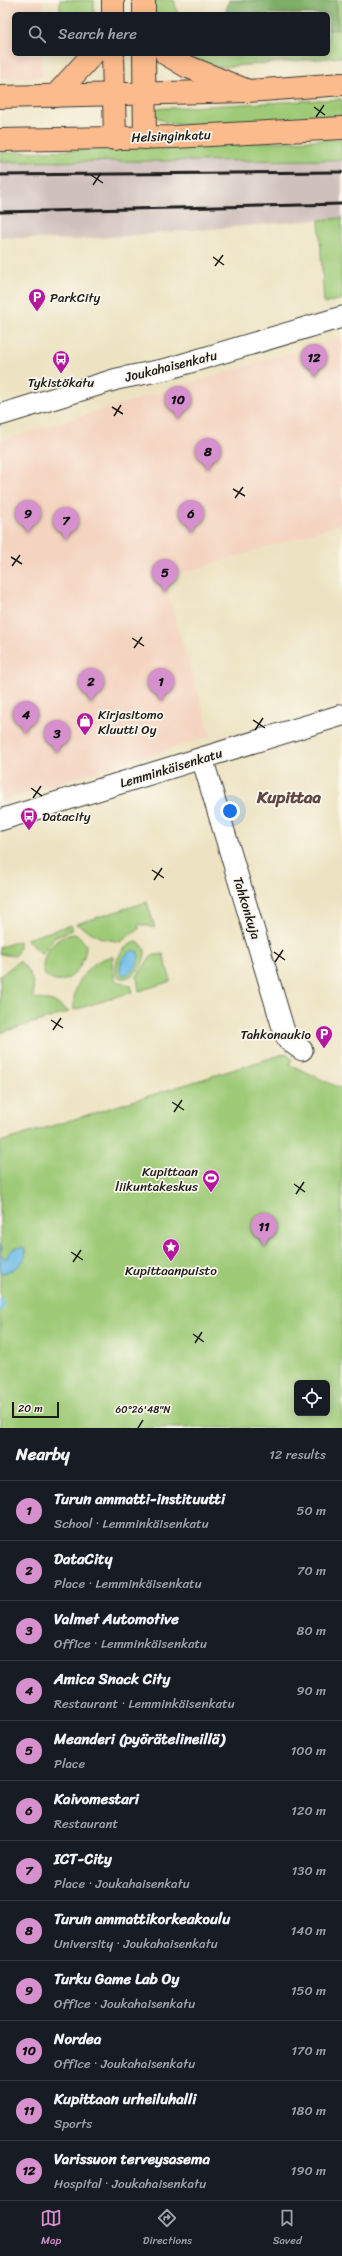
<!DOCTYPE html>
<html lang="en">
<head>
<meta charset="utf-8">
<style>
  :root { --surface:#171b24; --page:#20242c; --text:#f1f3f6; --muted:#9ea1a6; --line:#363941; --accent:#d690ce }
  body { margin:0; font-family:Sriracha,sans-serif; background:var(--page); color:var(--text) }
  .controls { position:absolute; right:12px; bottom:12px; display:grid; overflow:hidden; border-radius:6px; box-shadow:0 2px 10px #0003 }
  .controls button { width:36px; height:36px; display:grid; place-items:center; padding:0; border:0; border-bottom:1px solid var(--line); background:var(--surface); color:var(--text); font:20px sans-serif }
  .scale { position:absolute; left:12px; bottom:10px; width:47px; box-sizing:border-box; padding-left:4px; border:2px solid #1c1c1c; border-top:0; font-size:11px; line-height:14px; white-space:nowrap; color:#1c1c1c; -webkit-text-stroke:3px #fbf7ec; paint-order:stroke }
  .you { position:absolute; left:230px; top:811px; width:14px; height:14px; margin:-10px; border:3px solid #fff; border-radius:50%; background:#1a73e8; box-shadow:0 0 0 6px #1a73e833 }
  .badge { display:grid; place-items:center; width:26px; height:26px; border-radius:50%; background:var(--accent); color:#111; font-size:13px; font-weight:700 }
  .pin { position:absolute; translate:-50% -33px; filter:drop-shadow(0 1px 2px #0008) }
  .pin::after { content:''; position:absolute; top:21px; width:14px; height:12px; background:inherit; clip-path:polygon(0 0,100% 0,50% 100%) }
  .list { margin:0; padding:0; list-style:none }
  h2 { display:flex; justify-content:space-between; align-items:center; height:52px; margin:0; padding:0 16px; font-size:17px }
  h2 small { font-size:13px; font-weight:400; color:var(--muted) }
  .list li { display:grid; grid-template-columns:26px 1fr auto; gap:12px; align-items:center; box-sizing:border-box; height:60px; padding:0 16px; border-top:1px solid var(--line) }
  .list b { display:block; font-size:15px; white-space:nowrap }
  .list p { margin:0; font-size:13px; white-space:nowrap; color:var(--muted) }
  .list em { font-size:13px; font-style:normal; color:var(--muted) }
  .icon { flex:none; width:22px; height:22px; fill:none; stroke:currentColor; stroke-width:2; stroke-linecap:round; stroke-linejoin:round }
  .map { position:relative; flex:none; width:342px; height:1428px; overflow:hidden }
  .search { position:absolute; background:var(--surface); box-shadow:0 2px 10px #0003; left:12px; right:12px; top:12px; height:44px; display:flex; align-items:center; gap:10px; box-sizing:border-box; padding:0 14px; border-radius:6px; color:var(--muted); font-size:15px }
  .sheet { height:772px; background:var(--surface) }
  nav { display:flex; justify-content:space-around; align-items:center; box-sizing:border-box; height:56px; border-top:1px solid var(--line); background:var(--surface); font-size:11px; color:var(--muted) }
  nav a { display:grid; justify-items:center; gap:2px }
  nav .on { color:var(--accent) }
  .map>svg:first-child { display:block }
  .built { fill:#f4d3c0 }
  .industrial { fill:#d0c0bc }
  .green { fill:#9eca77; stroke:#5d734a; fill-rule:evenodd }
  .forest { fill:#7eae68; stroke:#4d6542 }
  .water { fill:#6cbce7; stroke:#446c82 }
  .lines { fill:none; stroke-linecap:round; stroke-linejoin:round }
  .stream { stroke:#6cbce7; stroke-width:4.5 }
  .minor-casing { stroke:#3b3a35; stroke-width:23 }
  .major-casing { stroke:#3b3a35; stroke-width:24 }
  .highway-casing { stroke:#3b3a35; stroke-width:24 }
  .minor { stroke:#fff; stroke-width:21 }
  .major { stroke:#fbbb8d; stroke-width:22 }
  .highway { stroke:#fbbb8d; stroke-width:22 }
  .rail { stroke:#1c1c1c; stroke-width:3 }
  .ticks { fill:none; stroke:#1c1c1c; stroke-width:1.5 }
  .labels { text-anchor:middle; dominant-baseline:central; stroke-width:3.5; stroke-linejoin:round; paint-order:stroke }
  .street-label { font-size:13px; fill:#1c1c1c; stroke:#fbf7ec }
  .poi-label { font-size:13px; fill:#1c1c1c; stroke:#fbf7ec; text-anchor:start }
  .district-label { font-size:17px; font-weight:bold; fill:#5f4743; stroke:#fbf7ec }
  .ticks-label { font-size:10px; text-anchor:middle; fill:#1c1c1c; stroke:#fbf7ec; stroke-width:3.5; stroke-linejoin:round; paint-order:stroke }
</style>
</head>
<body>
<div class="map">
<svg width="342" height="1428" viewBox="0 0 342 1428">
  <rect width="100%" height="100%" fill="#fbf7ec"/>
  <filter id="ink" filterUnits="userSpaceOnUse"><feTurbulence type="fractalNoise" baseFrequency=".025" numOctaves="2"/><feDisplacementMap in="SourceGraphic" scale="8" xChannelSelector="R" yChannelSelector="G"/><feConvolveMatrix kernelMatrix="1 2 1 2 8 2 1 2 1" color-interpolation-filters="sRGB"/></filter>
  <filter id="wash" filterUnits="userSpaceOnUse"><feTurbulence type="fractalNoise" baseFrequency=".012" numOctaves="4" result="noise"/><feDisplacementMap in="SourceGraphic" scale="16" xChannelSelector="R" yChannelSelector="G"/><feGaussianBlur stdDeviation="0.9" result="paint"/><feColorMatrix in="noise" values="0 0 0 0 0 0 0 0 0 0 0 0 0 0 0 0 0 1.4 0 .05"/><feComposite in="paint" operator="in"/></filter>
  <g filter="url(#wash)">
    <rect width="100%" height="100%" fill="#ede3c2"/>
    <g class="built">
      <path d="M0 0H43V14H14V54H42V77L0 78Z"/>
      <path d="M342 337V524L163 579 211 736 0 801V441Z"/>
    </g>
    <path class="industrial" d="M342 160V218L73 240 0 237V162Z"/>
    <g class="green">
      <rect x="60" y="0" width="34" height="14"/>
      <path d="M153 0H174L178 14H154Z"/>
      <path d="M336 0H342V57L222 67 210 66 178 54H328V30L338 29Z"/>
      <path d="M342 99V116L264 122 181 125 165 122 152 114 149 109Z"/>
      <path d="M342 139V160L0 162V153Z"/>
      <path d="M342 218V299L324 304 319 220Z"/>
      <path d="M147 902 155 928 139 924V929L120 942 101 938 76 924Z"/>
      <path d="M71 925 73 929 54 938 43 953H41L26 939Z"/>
      <path d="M74 934 79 936 86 945C86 966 64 995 44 974 39 954 55 936 74 934Z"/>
      <path d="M19 941V949L15 956 0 954V947Z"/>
      <path d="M135 942C160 945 133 990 116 975 114 960 121 948 135 942Z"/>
      <path d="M163 954 171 981 139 991 137 976 151 956Z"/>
      <path d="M109 957H113L112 968 116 981 131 985 132 992 74 1010C71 987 86 963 109 957Z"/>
      <path d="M19 961C31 971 35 982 33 998L53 1001 69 1012 0 1033V976Z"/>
      <path d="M287 1053 292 1060 289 1064 342 1089V1428H0V1142ZM297 1383H327V1413H297Z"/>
    </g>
    <path class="forest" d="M229 0H336L338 29 328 30V14H225Z"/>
    <g class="water">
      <path d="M134 950 138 952C142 961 132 975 123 975L120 971C120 960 124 954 134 950Z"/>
      <path d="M0 1245 2 1247 0 1255 6 1259C9 1251 14 1247 23 1247L26 1252C25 1264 12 1273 0 1273Z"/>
    </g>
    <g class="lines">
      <path class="stream" d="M0 1300 2 1304 0 1310"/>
    </g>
  </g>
  <g filter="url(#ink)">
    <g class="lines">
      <g class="minor-casing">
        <g id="minor">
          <path d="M0 415 117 379 167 369 342 317"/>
          <path d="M202 758 284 1031 288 1040 302 1050"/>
          <path d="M0 820 342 715"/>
        </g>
      </g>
      <g class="major-casing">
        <g id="major">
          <path d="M113 0V14"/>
          <path d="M144 0V14"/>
          <path d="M113 54 115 139"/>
          <path d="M144 54 145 138"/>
          <path d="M166 54 186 66 248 91"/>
          <path d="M55 96 93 54"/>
        </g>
      </g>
      <g class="highway-casing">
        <g id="highway">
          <path d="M0 97 248 91 342 84"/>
          <path d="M0 140 174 137 342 128"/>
        </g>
      </g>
      <use href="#minor" class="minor"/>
      <use href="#major" class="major"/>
      <use href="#highway" class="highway"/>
      <g class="rail">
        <path d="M0 175 342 172"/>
        <path d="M0 212 342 204"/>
      </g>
    </g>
  </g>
  <path class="ticks" d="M314 107 325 115M316 117 324 105M91 175 103 183M93 185 101 173M213 257 224 265M215 266 223 255M112 407 123 414M114 416 121 405M233 489 245 496M235 498 243 487M11 557 22 564M12 566 20 555M132 638 144 646M134 648 142 637M253 720 265 728M255 730 263 718M31 788 42 796M33 798 41 786M152 870 164 878M154 880 162 868M274 952 285 960M275 962 283 950M51 1020 63 1028M53 1030 61 1018M172 1102 184 1110M174 1112 182 1100M294 1184 305 1192M296 1194 304 1182M71 1252 83 1260M73 1262 81 1250M193 1334 204 1342M195 1343 202 1332M138 1428 143 1420"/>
  <defs>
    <g id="parking-pin" transform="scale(0.9)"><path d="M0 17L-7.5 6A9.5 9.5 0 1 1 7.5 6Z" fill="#b5179e" stroke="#fbf7ec"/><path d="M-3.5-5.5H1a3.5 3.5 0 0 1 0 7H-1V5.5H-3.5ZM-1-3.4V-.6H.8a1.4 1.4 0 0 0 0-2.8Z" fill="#fff"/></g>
    <g id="bus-pin" transform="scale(0.9)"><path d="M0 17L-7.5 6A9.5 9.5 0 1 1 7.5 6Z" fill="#b5179e" stroke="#fbf7ec"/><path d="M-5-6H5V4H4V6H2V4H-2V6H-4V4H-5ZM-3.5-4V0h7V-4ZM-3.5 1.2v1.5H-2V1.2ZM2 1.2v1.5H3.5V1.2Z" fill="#fff"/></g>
    <g id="shop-pin" transform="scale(0.9)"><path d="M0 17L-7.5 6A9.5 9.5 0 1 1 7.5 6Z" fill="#b5179e" stroke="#fbf7ec"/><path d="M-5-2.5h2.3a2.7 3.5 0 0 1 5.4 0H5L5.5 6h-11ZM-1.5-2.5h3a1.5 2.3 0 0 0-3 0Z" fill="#fff"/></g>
    <g id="stadium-pin" transform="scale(0.9)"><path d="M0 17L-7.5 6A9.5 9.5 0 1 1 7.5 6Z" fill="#b5179e" stroke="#fbf7ec"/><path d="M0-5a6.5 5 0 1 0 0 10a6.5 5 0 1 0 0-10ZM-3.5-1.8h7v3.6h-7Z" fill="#fff"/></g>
    <g id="sight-pin" transform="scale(0.9)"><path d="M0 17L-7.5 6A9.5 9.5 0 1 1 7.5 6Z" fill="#b5179e" stroke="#fbf7ec"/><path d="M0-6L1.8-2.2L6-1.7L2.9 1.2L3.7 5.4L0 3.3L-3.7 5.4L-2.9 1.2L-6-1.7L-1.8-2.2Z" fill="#fff"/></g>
  </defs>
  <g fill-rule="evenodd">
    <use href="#parking-pin" x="37" y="297"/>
    <use href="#bus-pin" x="61" y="359"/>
    <use href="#shop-pin" x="85" y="721"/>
    <use href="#bus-pin" x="29" y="816"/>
    <use href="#parking-pin" x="324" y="1034"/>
    <use href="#stadium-pin" x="211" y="1178"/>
    <use href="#sight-pin" x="171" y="1247"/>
  </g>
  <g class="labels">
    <g class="street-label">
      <text transform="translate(171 136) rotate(-2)">Helsinginkatu</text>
      <text transform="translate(171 366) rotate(-14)">Joukahaisenkatu</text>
      <text transform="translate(171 768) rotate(-17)">Lemminkäisenkatu</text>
      <text transform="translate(247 908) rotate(73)">Tahkonkuja</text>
    </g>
    <g class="poi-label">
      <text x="50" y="297">ParkCity</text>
      <text x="61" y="382" text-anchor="middle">Tykistökatu</text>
      <text x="98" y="714">Kirjasitomo<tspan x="98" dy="15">Kluutti Oy</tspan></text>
      <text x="42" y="816">Datacity</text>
      <text x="311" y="1034" text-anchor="end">Tahkonaukio</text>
      <text x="198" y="1171" text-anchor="end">Kupittaan<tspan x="198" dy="15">liikuntakeskus</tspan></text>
      <text x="171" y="1270" text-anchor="middle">Kupittaanpuisto</text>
    </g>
    <g class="district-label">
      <text x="289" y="797">Kupittaa</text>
    </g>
  </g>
  <g class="ticks-label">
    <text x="143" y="1413">60°26'48"N</text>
  </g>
</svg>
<div class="controls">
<button><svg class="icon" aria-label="locate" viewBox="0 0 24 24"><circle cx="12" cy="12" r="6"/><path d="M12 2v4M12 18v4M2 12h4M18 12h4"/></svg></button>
</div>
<div class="scale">20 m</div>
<div class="you"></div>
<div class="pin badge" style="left:161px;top:701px">1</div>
<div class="pin badge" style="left:91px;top:701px">2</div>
<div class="pin badge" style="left:57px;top:753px">3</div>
<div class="pin badge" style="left:26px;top:734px">4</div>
<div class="pin badge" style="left:165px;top:592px">5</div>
<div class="pin badge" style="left:191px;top:533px">6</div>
<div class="pin badge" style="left:66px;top:540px">7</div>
<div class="pin badge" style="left:208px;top:471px">8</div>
<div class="pin badge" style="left:28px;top:533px">9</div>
<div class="pin badge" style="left:178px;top:419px">10</div>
<div class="pin badge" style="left:264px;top:1246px">11</div>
<div class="pin badge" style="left:314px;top:377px">12</div>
<div class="search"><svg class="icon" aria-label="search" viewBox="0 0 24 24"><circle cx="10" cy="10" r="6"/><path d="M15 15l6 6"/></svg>Search here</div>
</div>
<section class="sheet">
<h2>Nearby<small>12 results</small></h2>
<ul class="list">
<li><span class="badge">1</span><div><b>Turun ammatti-instituutti</b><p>School · Lemminkäisenkatu</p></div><em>50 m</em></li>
<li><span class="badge">2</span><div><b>DataCity</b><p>Place · Lemminkäisenkatu</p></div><em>70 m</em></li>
<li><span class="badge">3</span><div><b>Valmet Automotive</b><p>Office · Lemminkäisenkatu</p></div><em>80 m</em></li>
<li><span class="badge">4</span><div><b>Amica Snack City</b><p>Restaurant · Lemminkäisenkatu</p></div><em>90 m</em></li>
<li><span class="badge">5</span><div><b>Meanderi (pyörätelineillä)</b><p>Place</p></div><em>100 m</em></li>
<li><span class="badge">6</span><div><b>Kaivomestari</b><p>Restaurant</p></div><em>120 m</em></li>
<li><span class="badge">7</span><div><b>ICT-City</b><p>Place · Joukahaisenkatu</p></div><em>130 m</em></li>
<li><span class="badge">8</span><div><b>Turun ammattikorkeakoulu</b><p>University · Joukahaisenkatu</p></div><em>140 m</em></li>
<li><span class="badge">9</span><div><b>Turku Game Lab Oy</b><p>Office · Joukahaisenkatu</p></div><em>150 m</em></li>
<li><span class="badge">10</span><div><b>Nordea</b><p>Office · Joukahaisenkatu</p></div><em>170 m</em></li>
<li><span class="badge">11</span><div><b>Kupittaan urheiluhalli</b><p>Sports</p></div><em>180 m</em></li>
<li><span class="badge">12</span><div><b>Varissuon terveysasema</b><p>Hospital · Joukahaisenkatu</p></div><em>190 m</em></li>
</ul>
</section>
<nav>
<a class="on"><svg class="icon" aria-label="map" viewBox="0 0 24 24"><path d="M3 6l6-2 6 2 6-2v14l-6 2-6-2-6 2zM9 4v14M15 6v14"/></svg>Map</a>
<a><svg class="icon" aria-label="directions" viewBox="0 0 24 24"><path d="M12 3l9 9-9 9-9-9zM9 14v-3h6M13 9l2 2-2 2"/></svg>Directions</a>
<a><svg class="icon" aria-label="saved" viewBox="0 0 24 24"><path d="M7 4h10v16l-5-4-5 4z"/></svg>Saved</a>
</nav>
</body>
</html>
